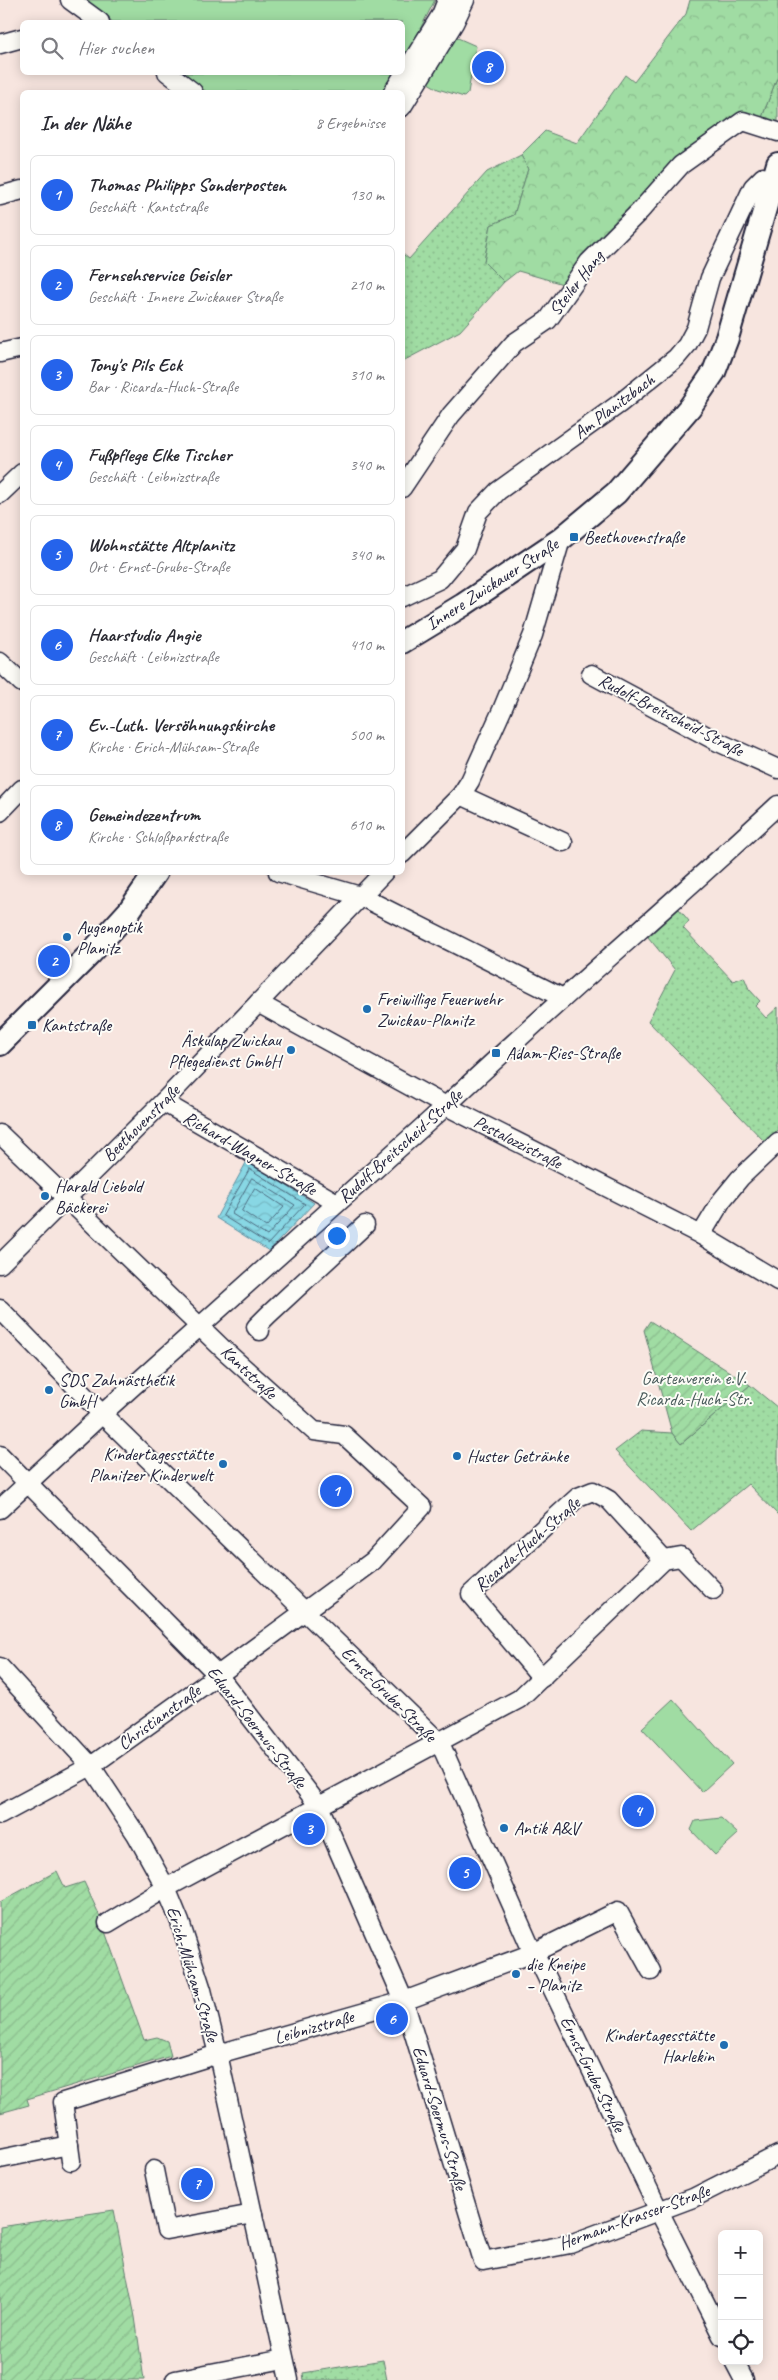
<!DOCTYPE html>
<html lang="de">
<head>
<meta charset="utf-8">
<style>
  :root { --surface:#fff; --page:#f2f2f3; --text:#2b2b33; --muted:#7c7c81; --line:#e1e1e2; --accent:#2563eb }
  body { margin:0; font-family:Caveat,sans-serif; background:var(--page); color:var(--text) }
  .controls { position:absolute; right:15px; bottom:15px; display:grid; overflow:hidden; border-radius:8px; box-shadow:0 2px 12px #0003 }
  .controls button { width:45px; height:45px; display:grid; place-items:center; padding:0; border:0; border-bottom:1px solid var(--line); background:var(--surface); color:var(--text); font:25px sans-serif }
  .you { position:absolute; left:336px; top:1235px; width:18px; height:18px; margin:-12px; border:4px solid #fff; border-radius:50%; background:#1a73e8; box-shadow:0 0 0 8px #1a73e833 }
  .badge { display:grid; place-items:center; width:32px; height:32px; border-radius:50%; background:var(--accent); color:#fff; font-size:16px; font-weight:700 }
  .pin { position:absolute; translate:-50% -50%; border:2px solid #fff; box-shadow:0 1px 5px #0006 }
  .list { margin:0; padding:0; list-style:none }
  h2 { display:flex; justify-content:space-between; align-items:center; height:65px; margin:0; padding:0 20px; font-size:21px }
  h2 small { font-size:16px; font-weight:400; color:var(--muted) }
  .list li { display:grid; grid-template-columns:32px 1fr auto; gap:15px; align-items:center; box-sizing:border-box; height:80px; margin:0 10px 10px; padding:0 10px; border:1px solid var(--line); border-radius:8px }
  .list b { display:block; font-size:19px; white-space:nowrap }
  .list p { margin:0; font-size:16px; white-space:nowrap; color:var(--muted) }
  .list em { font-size:16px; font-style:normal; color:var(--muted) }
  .icon { flex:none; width:28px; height:28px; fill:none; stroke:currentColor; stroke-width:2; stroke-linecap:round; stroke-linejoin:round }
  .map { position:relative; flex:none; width:778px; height:2380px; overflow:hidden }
  .search { position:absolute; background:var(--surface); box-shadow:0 2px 12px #0003; left:20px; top:20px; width:385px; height:55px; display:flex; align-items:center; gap:12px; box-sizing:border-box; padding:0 18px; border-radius:8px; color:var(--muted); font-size:19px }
  .panel { position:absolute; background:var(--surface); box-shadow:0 2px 12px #0003; left:20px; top:90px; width:385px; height:785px; border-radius:8px }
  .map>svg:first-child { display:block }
  .grass { fill:url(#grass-dots); stroke:#617f6f }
  .forest { fill:url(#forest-crowns); stroke:#617f6f }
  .park { fill:#a0dca3; stroke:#617f6f }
  .garden { fill:url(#garden-furrows); stroke:#617f6f }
  .water { fill:url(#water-waves); stroke:#5f8fa0 }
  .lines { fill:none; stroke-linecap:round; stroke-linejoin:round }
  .shore { stroke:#4b6a7f; stroke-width:1 }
  .minor-casing { stroke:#22223b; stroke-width:21 }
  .major-casing { stroke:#22223b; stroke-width:26 }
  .minor { stroke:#fdfcf7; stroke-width:18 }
  .major { stroke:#fdfcf7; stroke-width:22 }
  .poi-dot { fill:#1f6fb2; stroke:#fdfcf7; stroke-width:2 }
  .labels { text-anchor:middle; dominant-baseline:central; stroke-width:4; stroke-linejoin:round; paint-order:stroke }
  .street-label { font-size:18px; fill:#22223b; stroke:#fdfcf7 }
  .poi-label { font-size:18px; fill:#22223b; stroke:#fdfcf7; text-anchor:start }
  .park-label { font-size:18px; fill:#485a5a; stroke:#fdfcf7 }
</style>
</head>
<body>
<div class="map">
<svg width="778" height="2380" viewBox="0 0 778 2380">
  <defs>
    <pattern id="grass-dots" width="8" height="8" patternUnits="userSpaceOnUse" patternTransform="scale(1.25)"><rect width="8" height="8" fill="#a0dca3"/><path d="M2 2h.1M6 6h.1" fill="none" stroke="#8abc8d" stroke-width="1.8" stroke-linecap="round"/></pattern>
    <pattern id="forest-crowns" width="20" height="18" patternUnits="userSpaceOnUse" patternTransform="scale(1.25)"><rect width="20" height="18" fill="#a0dca3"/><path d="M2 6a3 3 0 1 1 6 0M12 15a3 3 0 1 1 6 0" fill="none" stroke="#8abc8d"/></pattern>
    <pattern id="garden-furrows" width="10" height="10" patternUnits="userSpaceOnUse" patternTransform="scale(1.25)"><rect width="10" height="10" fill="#a0dca3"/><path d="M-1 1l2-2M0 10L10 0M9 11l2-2" fill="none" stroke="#8abc8d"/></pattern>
    <pattern id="water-waves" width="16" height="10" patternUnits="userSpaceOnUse" patternTransform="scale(1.25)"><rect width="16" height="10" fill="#88d7e4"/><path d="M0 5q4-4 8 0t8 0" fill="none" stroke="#75b8c4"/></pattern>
  </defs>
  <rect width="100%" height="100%" fill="#f7e5df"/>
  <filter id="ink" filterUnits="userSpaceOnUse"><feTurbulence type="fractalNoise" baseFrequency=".02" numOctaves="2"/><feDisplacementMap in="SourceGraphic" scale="10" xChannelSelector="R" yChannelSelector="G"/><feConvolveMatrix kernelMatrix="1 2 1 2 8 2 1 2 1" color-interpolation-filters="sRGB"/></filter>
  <g filter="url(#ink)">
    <g class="grass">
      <path d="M778 32V127L761 120 778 75Z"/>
      <path d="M521 155 528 169 514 215 491 225 484 261 504 282 460 331 403 361V254L409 259 487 172Z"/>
      <path d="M679 909 689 921 683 928 733 981 744 977 749 989 760 1001 755 1006 766 1018 778 1007V1129L765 1142 648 1021 675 970 648 937Z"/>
      <path d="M750 1385 778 1408V1515L748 1484 691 1531 615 1451 641 1431 672 1433 681 1444Z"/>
      <path d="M383 2360 387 2380H304L303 2373Z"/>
    </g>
    <path class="forest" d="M690 0H778V75L761 120 746 114 563 284 518 271 504 282 484 262 491 225 514 215 528 169 521 155 545 131 577 143 625 75 634 82 686 14Z"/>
    <g class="park">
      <path d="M83 0H435L403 62 402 22H113Z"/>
      <path d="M451 35 476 46 468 93 464 97 438 89 425 81Z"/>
      <path d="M181 73H397L386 92H207Z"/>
      <path d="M673 1699 732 1764 702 1792 642 1728Z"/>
      <path d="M721 1818 738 1834 715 1855 691 1830 695 1821Z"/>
    </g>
    <g class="garden">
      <path d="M650 1321 750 1385 681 1444 672 1433 644 1330Z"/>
      <path d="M57 1871 65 1888 84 1882 98 1912 144 2040 157 2037 167 2041 171 2056 27 2099 29 2105 0 2113V1902Z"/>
      <path d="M114 2210 135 2317 144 2380H0V2227Z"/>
    </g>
    <path class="water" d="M247 1161 314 1203 269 1251 216 1218Z"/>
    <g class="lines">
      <g class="shore">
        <path d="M250 1169 305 1204 268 1244 223 1216Z"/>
        <path d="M252 1178 295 1205 267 1236 232 1214Z"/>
        <path d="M255 1188 284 1207 266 1227 242 1211Z"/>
      </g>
      <g class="minor-casing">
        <g id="minor">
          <path d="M70 0 100 22"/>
          <path d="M0 44 22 38"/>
          <path d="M167 72 193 92"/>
          <path d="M393 92 441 15 447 0"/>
          <path d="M402 107 454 23 465 0"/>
          <path d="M0 196 22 190"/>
          <path d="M0 353 22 348"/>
          <path d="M402 488 451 415 514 343 548 320 589 262 640 211 681 165 743 121 778 132"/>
          <path d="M0 494 22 473"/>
          <path d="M402 597 440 579 465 549 478 512 498 491 619 404 676 358 687 345 696 328 710 278 753 187 763 177 773 180"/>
          <path d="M0 662 22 683"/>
          <path d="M591 674 718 742 778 769"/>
          <path d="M461 795 563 842"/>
          <path d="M0 812 22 789"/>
          <path d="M402 854 461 795 470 781 502 710 533 635 561 539"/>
          <path d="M278 872 360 896 563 998"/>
          <path d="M258 1003 446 1106 701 1235 778 1281"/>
          <path d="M163 1102 337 1203"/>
          <path d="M0 1134 224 1350 314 1431 344 1435 422 1507 373 1561 218 1675 91 1766 0 1815"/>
          <path d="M701 1235 722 1200 740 1178 778 1142"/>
          <path d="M0 1264 163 1102 384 872"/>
          <path d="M0 1309 102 1414 440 1743 533 1953 541 1965 659 2211 722 2336"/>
          <path d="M260 1331 256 1327 268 1315 365 1225"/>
          <path d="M0 1455 218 1675 319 1806 404 2001 483 2261 570 2244 693 2198 778 2155"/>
          <path d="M0 1509 102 1414 446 1106C554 1003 669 907 778 805"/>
          <path d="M0 1667 91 1766 136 1834 166 1888 180 1922 202 1990 218 2054 289 2380"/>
          <path d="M542 1678 471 1594 578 1497 593 1491 609 1500 664 1560"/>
          <path d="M108 1923 166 1888 519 1699 664 1560 681 1557 713 1590"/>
          <path d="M0 2159 69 2145"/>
          <path d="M71 2161 63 2102 218 2054 404 2001 533 1953 618 1911 651 1971"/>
          <path d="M154 2170 166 2230 253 2214"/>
          <path d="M734 2361 744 2380"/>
          <path d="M175 2380 284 2359"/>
        </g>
      </g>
      <g class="major-casing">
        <g id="major">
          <path d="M402 642 463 605 561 539 616 493 690 407 714 372 727 338 778 164"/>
          <path d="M0 1044 90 954 129 911 156 872"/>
        </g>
      </g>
      <use href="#minor" class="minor"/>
      <use href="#major" class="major"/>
    </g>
  </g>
  <g class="poi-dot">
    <rect x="569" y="532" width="10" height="10" rx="2.5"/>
    <circle cx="67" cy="937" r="5"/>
    <circle cx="367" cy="1009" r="5"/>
    <rect x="27" y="1020" width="10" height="10" rx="2.5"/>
    <circle cx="291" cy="1050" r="5"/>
    <rect x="491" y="1048" width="10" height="10" rx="2.5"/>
    <circle cx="45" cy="1196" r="5"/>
    <circle cx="49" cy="1390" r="5"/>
    <circle cx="457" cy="1456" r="5"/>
    <circle cx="223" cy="1464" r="5"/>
    <circle cx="504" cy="1828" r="5"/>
    <circle cx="516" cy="1974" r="5"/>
    <circle cx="724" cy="2045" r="5"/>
  </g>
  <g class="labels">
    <g class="street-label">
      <text transform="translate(576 283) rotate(-52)">Steiler Hang</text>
      <text transform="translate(614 406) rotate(-37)">Am Planitzbach</text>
      <text transform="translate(492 584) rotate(-33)">Innere Zwickauer Straße</text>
      <text transform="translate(671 715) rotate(27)">Rudolf-Breitscheid-Straße</text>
      <text transform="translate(141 1123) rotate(-45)">Beethovenstraße</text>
      <text transform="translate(518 1142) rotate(27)">Pestalozzistraße</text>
      <text transform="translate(400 1146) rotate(-42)">Rudolf-Breitscheid-Straße</text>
      <text transform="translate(250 1153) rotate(30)">Richard-Wagner-Straße</text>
      <text transform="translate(249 1372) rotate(43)">Kantstraße</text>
      <text transform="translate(527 1544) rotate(-41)">Ricarda-Huch-Straße</text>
      <text transform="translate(389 1694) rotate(45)">Ernst-Grube-Straße</text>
      <text transform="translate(159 1717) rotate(-36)">Christianstraße</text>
      <text transform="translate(257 1727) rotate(52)">Eduard-Soermus-Straße</text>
      <text transform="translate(193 1974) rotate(73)">Erich-Mühsam-Straße</text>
      <text transform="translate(314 2027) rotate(-16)">Leibnizstraße</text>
      <text transform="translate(593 2074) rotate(64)">Ernst-Grube-Straße</text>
      <text transform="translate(440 2118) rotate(73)">Eduard-Soermus-Straße</text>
      <text transform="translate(634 2217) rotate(-20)">Hermann-Krasser-Straße</text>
    </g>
    <g class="poi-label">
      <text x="584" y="537">Beethovenstraße</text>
      <text x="77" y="927">Augenoptik<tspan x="77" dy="21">Planitz</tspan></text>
      <text x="377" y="999">Freiwillige Feuerwehr<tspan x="377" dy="21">Zwickau-Planitz</tspan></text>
      <text x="42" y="1025">Kantstraße</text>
      <text x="281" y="1040" text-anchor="end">Äskulap Zwickau<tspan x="281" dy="21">Pflegedienst GmbH</tspan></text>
      <text x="506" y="1053">Adam-Ries-Straße</text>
      <text x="55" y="1186">Harald Liebold<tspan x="55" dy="21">Bäckerei</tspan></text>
      <text x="59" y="1380">SDS Zahnästhetik<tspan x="59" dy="21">GmbH</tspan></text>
      <text x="213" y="1454" text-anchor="end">Kindertagesstätte<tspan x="213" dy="21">Planitzer Kinderwelt</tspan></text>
      <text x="467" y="1456">Huster Getränke</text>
      <text x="514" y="1828">Antik A&amp;V</text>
      <text x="526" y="1964">die Kneipe<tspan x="526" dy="21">– Planitz</tspan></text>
      <text x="714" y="2035" text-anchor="end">Kindertagesstätte<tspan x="714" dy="21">Harlekin</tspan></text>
    </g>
    <g class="park-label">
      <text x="694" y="1378">Gartenverein e.V.<tspan x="694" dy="21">Ricarda-Huch-Str.</tspan></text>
    </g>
  </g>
</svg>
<div class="controls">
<button>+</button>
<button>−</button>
<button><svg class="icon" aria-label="locate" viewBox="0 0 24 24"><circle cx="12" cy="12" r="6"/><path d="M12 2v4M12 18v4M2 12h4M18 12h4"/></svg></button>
</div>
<div class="you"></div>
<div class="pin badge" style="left:336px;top:1491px">1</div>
<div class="pin badge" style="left:54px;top:961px">2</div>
<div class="pin badge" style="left:309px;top:1829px">3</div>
<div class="pin badge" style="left:638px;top:1811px">4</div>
<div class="pin badge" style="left:465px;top:1873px">5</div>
<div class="pin badge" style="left:392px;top:2019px">6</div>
<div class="pin badge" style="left:197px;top:2184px">7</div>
<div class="pin badge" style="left:488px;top:67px">8</div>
<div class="search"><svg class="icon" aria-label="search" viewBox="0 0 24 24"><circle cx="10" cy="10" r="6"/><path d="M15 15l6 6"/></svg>Hier suchen</div>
<section class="panel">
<h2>In der Nähe<small>8 Ergebnisse</small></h2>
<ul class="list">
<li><span class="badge">1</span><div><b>Thomas Philipps Sonderposten</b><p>Geschäft · Kantstraße</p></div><em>130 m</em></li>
<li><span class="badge">2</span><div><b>Fernsehservice Geisler</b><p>Geschäft · Innere Zwickauer Straße</p></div><em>210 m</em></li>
<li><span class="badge">3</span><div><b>Tony's Pils Eck</b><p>Bar · Ricarda-Huch-Straße</p></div><em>310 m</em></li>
<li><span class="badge">4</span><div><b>Fußpflege Elke Tischer</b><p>Geschäft · Leibnizstraße</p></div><em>340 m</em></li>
<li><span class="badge">5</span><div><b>Wohnstätte Altplanitz</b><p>Ort · Ernst-Grube-Straße</p></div><em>340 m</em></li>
<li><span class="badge">6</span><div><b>Haarstudio Angie</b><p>Geschäft · Leibnizstraße</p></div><em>410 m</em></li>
<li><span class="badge">7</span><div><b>Ev.-Luth. Versöhnungskirche</b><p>Kirche · Erich-Mühsam-Straße</p></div><em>500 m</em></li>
<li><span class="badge">8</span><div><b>Gemeindezentrum</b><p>Kirche · Schloßparkstraße</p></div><em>610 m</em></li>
</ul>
</section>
</div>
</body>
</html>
